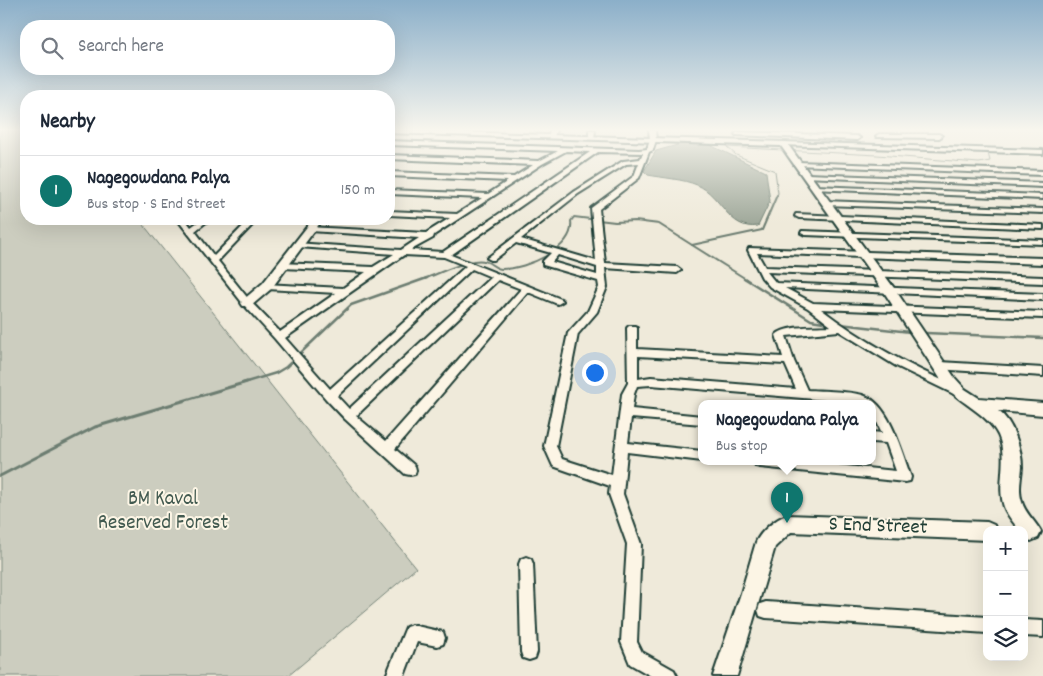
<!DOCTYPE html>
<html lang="en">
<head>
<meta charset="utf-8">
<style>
  :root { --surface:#fff; --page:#f6f6f7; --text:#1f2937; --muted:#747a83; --line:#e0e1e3; --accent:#0f766e }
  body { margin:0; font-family:Dekko,sans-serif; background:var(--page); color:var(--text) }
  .controls { position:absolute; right:15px; bottom:15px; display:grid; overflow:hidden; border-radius:10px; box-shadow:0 5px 20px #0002 }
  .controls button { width:45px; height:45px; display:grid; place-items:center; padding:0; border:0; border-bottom:1px solid var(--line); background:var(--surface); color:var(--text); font:25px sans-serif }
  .you { position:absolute; left:594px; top:372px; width:18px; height:18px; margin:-12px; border:4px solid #fff; border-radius:50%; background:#1a73e8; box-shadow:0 0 0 8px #1a73e833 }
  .badge { display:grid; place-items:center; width:32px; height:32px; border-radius:50%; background:var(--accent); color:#fff; font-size:16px; font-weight:700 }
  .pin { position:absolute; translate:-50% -41px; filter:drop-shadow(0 1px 2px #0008) }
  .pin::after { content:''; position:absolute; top:26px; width:18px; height:15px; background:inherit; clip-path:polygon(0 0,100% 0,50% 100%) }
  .popup { position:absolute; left:698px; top:400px; width:178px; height:65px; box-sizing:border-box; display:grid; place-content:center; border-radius:10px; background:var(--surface); filter:drop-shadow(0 1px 4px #0005); font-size:16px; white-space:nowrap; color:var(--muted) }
  .popup b { font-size:19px; color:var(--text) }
  .popup::after { content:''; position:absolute; left:50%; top:100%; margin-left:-10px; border:10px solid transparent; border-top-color:var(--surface) }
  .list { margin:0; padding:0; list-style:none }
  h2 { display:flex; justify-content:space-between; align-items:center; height:65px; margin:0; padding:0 20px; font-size:21px }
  h2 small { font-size:16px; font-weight:400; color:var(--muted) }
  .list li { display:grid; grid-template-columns:32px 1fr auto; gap:15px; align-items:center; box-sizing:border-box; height:70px; padding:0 20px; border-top:1px solid var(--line) }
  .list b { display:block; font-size:19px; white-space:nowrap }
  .list p { margin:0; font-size:16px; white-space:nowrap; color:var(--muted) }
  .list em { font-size:16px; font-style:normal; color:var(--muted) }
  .icon { flex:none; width:28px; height:28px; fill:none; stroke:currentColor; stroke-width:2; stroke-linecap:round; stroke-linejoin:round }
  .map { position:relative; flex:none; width:1043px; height:676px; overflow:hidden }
  .search { position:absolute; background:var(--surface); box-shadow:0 5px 20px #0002; left:20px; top:20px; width:375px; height:55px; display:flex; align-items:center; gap:12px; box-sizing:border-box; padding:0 18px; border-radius:20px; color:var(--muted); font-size:19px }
  .panel { position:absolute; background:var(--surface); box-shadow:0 5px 20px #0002; left:20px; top:90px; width:375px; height:135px; border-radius:20px }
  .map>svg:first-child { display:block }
  .green { fill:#cccdbf; stroke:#76857a }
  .water { fill:#9fa89a; stroke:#6c7d71 }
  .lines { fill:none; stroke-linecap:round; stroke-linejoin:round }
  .stream-far3 { stroke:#6c7d71; stroke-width:1 }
  .stream-far2 { stroke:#6c7d71; stroke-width:2 }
  .stream-far1 { stroke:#6c7d71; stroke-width:2.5 }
  .stream { stroke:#6c7d71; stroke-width:3 }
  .street-casing { stroke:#1f3d34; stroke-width:4 }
  .secondary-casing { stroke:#1f3d34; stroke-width:4 }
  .street { fill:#fcf5e5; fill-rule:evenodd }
  .secondary { fill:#fcf5e5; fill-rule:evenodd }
  .labels { text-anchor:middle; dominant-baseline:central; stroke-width:4; stroke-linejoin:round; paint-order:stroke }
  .near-park-label { font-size:21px; fill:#425a50; stroke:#fcf5e5 }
  .near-street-label { font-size:21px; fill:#1f3d34; stroke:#fcf5e5 }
</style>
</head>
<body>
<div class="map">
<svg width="1043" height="676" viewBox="0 0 1043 676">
  <rect width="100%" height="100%" fill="#efeada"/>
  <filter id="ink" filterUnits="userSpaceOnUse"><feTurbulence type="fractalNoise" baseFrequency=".02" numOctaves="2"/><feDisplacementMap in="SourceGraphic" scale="10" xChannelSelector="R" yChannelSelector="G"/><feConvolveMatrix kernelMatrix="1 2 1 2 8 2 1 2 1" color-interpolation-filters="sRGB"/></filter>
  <g filter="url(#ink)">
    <path class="green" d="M0 130H26V219H139L416 568 288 676H0Z"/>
    <path class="water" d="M681 144 710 145 766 172 770 201 758 226C728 231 722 195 697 185 683 179 663 178 648 175L644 171 656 151Z"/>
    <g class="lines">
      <path class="stream-far3" d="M777 196 778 193 775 171 736 155 727 147 877 155 979 163 990 161 988 153"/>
      <g class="stream-far2">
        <path d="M692 245 746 279"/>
        <path d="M424 279C440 273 457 264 474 261 491 258 492 269 502 269 526 269 575 249 571 221L574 217 615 222 635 221 659 224 692 245 762 230 777 195"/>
      </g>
      <g class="stream-far1">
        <path d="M744 278 811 320 823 322"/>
        <path d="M840 324 910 332"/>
        <path d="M926 333 1043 338"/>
        <path d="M243 383 276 373 286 367 351 305 427 278"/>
      </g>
      <path class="stream" d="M0 476 95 427 247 382"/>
      <g class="street-casing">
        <g id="street">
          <path d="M550 130H556L554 137 549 136Z"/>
          <path d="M589 130H595L594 139 589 138Z"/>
          <path d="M649 130H655L656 140 653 150 649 152 639 178 599 209 605 263 677 267 681 270 677 273 605 268 607 287 597 312 578 334 556 446 562 459 612 475 622 394 628 383 627 328 629 326H635L637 328V349L783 357 776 335C786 325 817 327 831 326L808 308 770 287 762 278 748 250 749 248 1043 258V264L757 253 765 267 1043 277V283L767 272 776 283 1043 294V300L785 288 813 303 1043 312V318L821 309C864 342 911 367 960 388L962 391 960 394 956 395 896 366 839 331 786 336 794 361 807 390C821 391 853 391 865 396 890 405 902 453 911 477L910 481 905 482 760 467 756 466 754 462H807L896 471 886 443 872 442V432L882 433 872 412V404L651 385 637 386 634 394 632 409 702 416V424L631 418 628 443 702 451V461L627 452 623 494 641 544 637 642 642 652 674 670 677 676H651L630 664 621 642 627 544 609 494 610 486 553 466 544 446 568 333 588 311 599 287 598 281 543 265V261L551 253 516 243 494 260H491L487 258 574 192 623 161 640 159 643 153 598 152 451 255 561 299 563 301 558 304 555 303 528 292 395 449 415 466 416 470 415 474 410 475 405 474 345 419 326 399 275 339 244 305 177 219H185L191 227 202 219H210L195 231 214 256 250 219H258L218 261 250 301 280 332 336 293 267 289 263 286 264 284 343 288 366 272 283 268 279 265 280 263 373 267 394 254 298 247 294 245 295 243 401 250 419 238 310 231H307V227L426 233 450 218 389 215V211L457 214 482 198 389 194V190L488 194 508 181 389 176V172L514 177 533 165 389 159V155L539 161 558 151 389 145V141L639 150 647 149 650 140ZM566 151 590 152 443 252 411 250 433 238 434 235 542 164ZM639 163 634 176 591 208 596 261 521 239 578 194 626 164ZM404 255 444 257 466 266 330 389 285 338ZM558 255 597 267V275L552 262ZM472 269 491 277 349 409 337 396ZM498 280 521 289 386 441 356 416ZM638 356 785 364 796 389 651 377 638 379Z"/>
          <path d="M738 132 857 136 860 138 857 140 736 135 735 134Z"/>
          <path d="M879 134H939L942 136 939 138 877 137 876 136Z"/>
          <path d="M783 142 1043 150V154L781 145 780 144Z"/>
          <path d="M798 162 1043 171V175L796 165 795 164Z"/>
          <path d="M807 174 1043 183V187L805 177V175Z"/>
          <path d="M815 186 1043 195V199L813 189 812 188Z"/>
          <path d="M823 201 1043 209V213L826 205 822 203Z"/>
          <path d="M796 214 1043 225V229L799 218 795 216Z"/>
          <path d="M802 231 1043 240V244L805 235 801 233Z"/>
          <path d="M940 362 1043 368V376L936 369 935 366 936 363Z"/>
          <path d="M526 557 531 559 533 564 537 652 535 658 529 660 523 658 521 652 519 564 521 559Z"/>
          <path d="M766 602 987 617V633L766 618 760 616 758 610 760 604Z"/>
          <path d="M1024 620 1043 621V637L1024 636Z"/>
          <path d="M412 625 443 632 445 638 443 644 437 646 417 642 404 676H386L406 627Z"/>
        </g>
      </g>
      <g class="secondary-casing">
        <g id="secondary">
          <path d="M389 130 786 142 894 288 955 378 965 389 979 398 1043 403V415L998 411C1013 421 1022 450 1022 467 1021 480 1018 490 1022 502 1025 513 1036 522 1041 532L1038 538 1031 541 1024 538V530H1019C1014 523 1007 515 1004 507 996 484 1009 459 998 435 987 413 961 404 945 386L884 292 781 146 389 133Z"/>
          <path d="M313 219H323L271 289 251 306H243L241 303 243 300 263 283Z"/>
          <path d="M787 515 987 522 994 525 996 530H987V540L791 532 775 547 737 676H713L741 593 756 542C761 531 775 519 787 515Z"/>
        </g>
      </g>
      <use href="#street" class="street"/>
      <use href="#secondary" class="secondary"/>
    </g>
  </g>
  <linearGradient id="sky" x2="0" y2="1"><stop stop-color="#8bafc9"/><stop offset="0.58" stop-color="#f8f6ee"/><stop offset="1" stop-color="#f8f6ee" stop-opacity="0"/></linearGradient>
  <rect width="1043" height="224" fill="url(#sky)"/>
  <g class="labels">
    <g class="near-park-label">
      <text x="163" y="500">BM Kaval<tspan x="163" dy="24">Reserved Forest</tspan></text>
    </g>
    <g class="near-street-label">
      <text transform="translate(878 527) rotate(2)">S End Street</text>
    </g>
  </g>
</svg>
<div class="controls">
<button>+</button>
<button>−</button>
<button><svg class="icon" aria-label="layers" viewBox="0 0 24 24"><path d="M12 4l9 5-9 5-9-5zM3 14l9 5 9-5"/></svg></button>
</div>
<div class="you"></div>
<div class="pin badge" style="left:787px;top:523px">1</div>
<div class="popup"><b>Nagegowdana Palya</b>Bus stop</div>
<div class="search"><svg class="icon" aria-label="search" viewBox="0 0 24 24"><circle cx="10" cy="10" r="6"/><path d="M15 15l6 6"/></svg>Search here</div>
<section class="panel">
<h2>Nearby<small></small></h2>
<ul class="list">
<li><span class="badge">1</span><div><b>Nagegowdana Palya</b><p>Bus stop · S End Street</p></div><em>150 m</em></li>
</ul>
</section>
</div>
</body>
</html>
